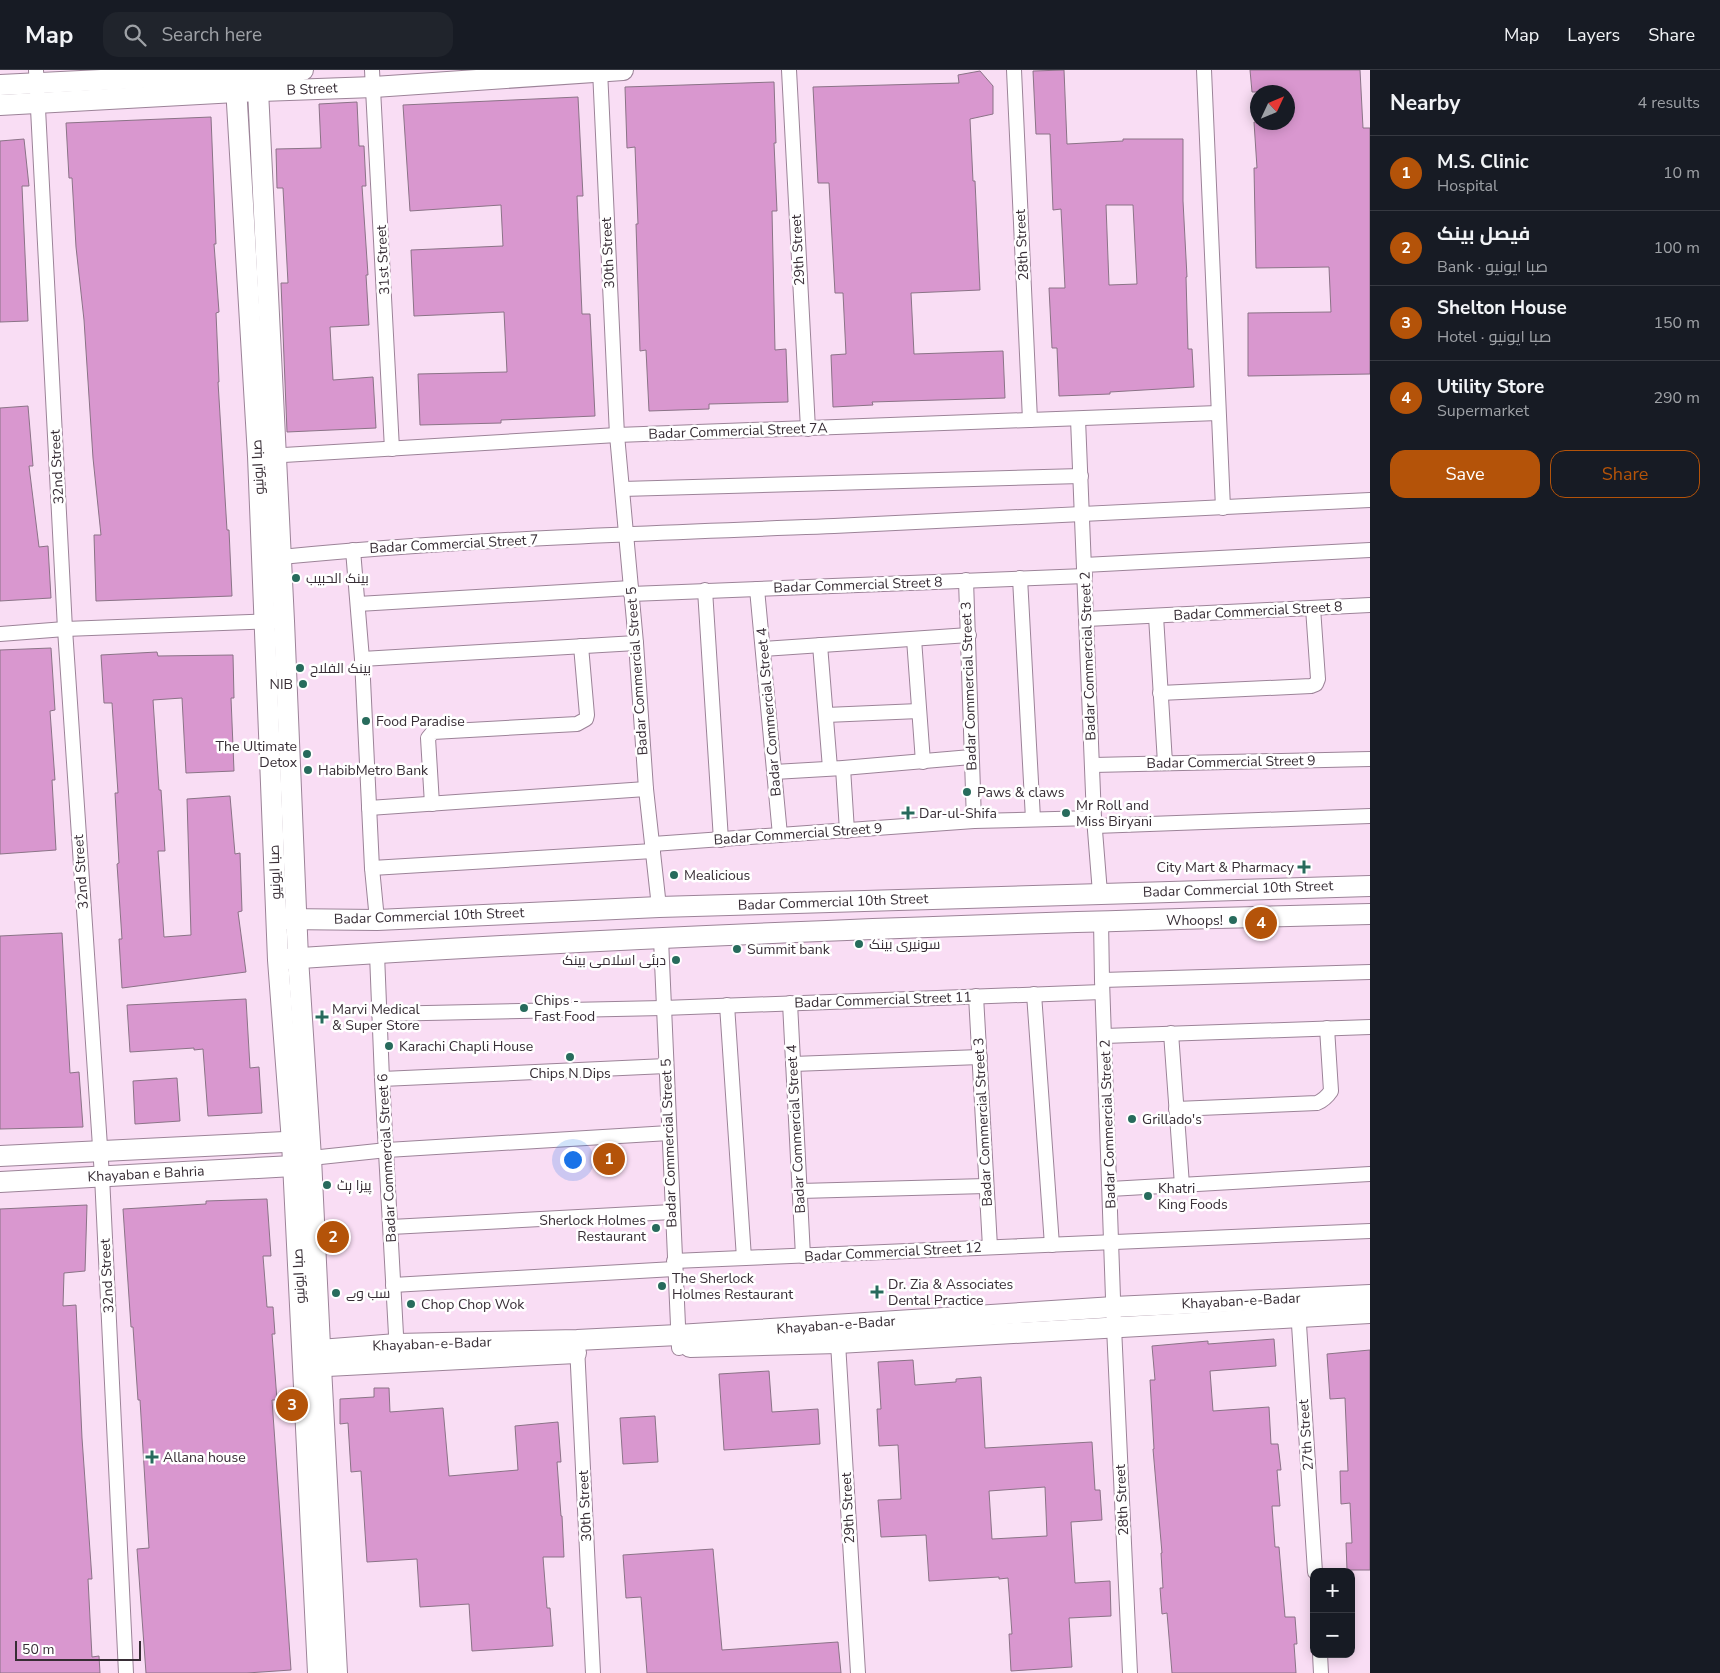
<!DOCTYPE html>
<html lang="en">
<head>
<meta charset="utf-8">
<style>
  :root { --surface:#171b24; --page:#20242c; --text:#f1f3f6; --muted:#9ea1a6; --line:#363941; --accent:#b45309 }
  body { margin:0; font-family:"Nunito Sans",Cairo,sans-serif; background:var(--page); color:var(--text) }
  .controls { position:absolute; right:15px; bottom:15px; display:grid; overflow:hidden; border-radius:10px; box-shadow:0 2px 12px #0003 }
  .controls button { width:45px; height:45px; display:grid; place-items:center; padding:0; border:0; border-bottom:1px solid var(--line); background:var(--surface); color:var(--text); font:25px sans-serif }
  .compass { position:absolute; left:1250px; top:15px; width:45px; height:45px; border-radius:50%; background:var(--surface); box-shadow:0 2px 12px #0003; rotate:46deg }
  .scale { position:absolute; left:15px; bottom:12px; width:126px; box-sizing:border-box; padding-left:5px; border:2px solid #372d35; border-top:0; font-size:14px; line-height:18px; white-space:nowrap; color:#372d35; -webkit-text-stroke:4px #fff; paint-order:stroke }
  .you { position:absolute; left:572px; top:1089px; width:18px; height:18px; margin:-12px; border:4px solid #fff; border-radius:50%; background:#1a73e8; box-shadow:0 0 0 8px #1a73e833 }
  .badge { display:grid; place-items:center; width:32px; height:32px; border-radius:50%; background:var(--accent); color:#fff; font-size:16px; font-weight:700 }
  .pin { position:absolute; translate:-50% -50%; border:2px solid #fff; box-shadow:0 1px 5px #0006 }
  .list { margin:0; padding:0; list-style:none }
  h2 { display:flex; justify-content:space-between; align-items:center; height:65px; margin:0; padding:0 20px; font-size:21px }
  h2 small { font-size:16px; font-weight:400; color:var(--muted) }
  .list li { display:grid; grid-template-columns:32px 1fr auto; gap:15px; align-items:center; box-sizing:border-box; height:75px; padding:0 20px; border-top:1px solid var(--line) }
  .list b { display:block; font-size:19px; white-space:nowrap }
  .list p { margin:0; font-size:16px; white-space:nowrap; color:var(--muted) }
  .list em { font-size:16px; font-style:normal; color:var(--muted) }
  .actions { display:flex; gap:10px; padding:15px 20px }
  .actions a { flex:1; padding:11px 0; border:1px solid var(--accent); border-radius:15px; text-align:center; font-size:18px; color:var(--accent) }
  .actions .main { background:var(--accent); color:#fff }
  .icon { flex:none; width:28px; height:28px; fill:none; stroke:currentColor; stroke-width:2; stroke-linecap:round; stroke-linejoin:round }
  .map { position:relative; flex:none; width:1370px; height:1603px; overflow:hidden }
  header { display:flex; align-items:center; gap:30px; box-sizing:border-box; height:70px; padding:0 25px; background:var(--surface); border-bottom:1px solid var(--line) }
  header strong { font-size:24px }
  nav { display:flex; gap:28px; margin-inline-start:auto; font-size:18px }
  .search { width:350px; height:45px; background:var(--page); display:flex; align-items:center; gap:12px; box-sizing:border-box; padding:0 18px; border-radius:15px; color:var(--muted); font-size:19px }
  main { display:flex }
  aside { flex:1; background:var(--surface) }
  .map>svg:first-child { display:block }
  .building { fill:#d997cf; stroke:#8b7387; fill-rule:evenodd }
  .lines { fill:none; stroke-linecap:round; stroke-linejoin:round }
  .street-casing { stroke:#9c8398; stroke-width:16 }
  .secondary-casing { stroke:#9c8398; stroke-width:22 }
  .street { stroke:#fff; stroke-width:14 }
  .secondary { stroke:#fff; stroke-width:20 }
  .poi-dot { fill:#276b5c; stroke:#fff; stroke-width:2 }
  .labels { text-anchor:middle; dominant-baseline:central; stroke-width:5; stroke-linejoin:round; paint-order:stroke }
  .street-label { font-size:14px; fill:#372d35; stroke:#fff }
  .poi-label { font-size:14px; fill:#372d35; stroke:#fff; text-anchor:start }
</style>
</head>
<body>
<header>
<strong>Map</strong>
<div class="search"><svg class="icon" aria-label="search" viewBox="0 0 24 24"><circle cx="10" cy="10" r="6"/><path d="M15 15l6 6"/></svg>Search here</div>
<nav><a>Map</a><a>Layers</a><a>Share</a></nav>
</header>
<main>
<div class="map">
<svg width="1370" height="1603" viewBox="0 0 1370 1603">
  <rect width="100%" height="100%" fill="#f9ddf4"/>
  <g class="building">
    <path d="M1064 0 1067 74 1123 71V69H1183V131L1187 207H1186L1188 279H1192L1194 317 1110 322V324L1059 326 1057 278H1052L1049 218H1065L1061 139 1053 140 1050 64H1036L1033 1ZM1106 135H1133L1137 214 1109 215Z"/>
    <path d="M1250 0H1360L1363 58H1370V304L1248 306V243L1331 242 1329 197 1256 198 1254 98H1257L1254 52H1288V22H1252Z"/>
    <path d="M980 1 993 16V44L970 49 973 111H975L980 220 911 223 914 284 1003 281 1005 328 872 332 873 335 833 337 831 285 846 284 843 223H835L829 113H818L813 17 959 13 958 5Z"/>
    <path d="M774 12 776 73H774L777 141H772L775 280 786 279 788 332 709 334V339L649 341 646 280 640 281 636 154H638L635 77 627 78 625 17Z"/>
    <path d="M578 27 583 126H577L582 244H590L595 346 501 350V353L420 355 418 304 507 302 504 242 414 246 411 180 503 176 501 135 410 141 403 35Z"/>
    <path d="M357 32 359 76H364L366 116H362L368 205H366L369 255 330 257 333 310 373 307 376 358 287 362 281 213H288L283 118H277L276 79 321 78 319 34Z"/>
    <path d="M211 47 216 174H214L219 242 216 243 219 312H218L227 460H229L232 526 96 531 94 465H101L93 388 84 250 76 177 72 108H69L66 53Z"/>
    <path d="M24 69 29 116H22L28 251 0 252V71Z"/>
    <path d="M28 336 33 396H29L39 477 48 476 51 528 0 531V338Z"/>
    <path d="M51 578 55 640 50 641 55 710H52L56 780 0 784V580Z"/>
    <path d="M157 582 158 586 233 585 234 628H231L234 701 186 703 182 628 153 630 159 720H161L165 781H158L164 867 191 865 187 729 230 726 235 784 240 783 242 841 238 842 246 902 122 918 119 869H122L117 794 119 793 115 723H118L112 633H104L101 585Z"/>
    <path d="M62 863 70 1003 79 1002 83 1057 0 1059V866Z"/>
    <path d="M246 929 250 998 259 997 262 1043 208 1046 203 979 194 980V978L130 982 127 935Z"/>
    <path d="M177 1008 180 1051 135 1054 133 1011Z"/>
    <path d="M267 1129 271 1186H263L267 1237H273L275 1264H272L277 1330H272L291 1600 247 1603H146L137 1479 149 1478 140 1330H138L133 1257H131L123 1139 206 1134V1131Z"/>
    <path d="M87 1135 85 1201 64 1203 63 1236 76 1235 82 1368 92 1509H88L92 1587 99 1586 100 1603H0V1139Z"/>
    <path d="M1274 1269 1276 1296 1210 1301 1213 1341 1269 1337 1271 1374H1278L1281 1400H1277L1280 1436H1272L1275 1477H1279L1285 1547H1295L1297 1574H1294L1296 1603H1172L1167 1543 1162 1544 1160 1518H1163L1161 1483H1162L1153 1379H1154L1150 1310H1155L1152 1276 1208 1271V1274Z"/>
    <path d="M1370 1280V1500H1347L1346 1473H1352L1350 1433 1341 1434 1340 1401H1348L1345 1328 1330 1329 1327 1284Z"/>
    <path d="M913 1290 915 1315 956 1312V1309L981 1307 985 1378 1092 1372 1095 1420H1100L1102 1450 1071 1452 1075 1513 1110 1511 1111 1546 1069 1548 1072 1597 1011 1601 1009 1564H1012L1008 1508 999 1509V1507L929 1511 926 1465 881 1467 878 1430 901 1429 898 1375 879 1376 877 1339H881L878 1292ZM1045 1417 1047 1466 992 1469 989 1421Z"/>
    <path d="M769 1301 772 1342 818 1339 820 1374 724 1380 719 1304Z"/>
    <path d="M374 1318H389L390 1342 443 1338 449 1406 518 1400 515 1356 558 1352 561 1392H557L561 1446H562L564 1487H543L547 1538H550L553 1576 472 1581 469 1534 420 1537 417 1489 367 1492 361 1401 351 1402 348 1353 340 1354V1329L374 1327Z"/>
    <path d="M655 1346 658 1392 623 1394 620 1348Z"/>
    <path d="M713 1479 722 1580 838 1572 841 1603H647L641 1527 626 1528 623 1485Z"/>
  </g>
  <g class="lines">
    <g class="street-casing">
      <g id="street">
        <path d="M36 0 65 559 102 1106 126 1603"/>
        <path d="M372 0 392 379"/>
        <path d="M600 0 617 365 636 573 646 719 659 837"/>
        <path d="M789 0 808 359"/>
        <path d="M1014 0 1030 350"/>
        <path d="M1204 0 1223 438"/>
        <path d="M1078 349 1094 748 1100 823"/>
        <path d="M267 386 617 365 1218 343"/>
        <path d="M622 419 1081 406"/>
        <path d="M353 480 362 589 372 798 377 850"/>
        <path d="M281 487C465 469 649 463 834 456 1012 448 1191 440 1370 430"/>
        <path d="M1084 495 1370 480"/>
        <path d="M1020 508 1033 749"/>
        <path d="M966 510 974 751"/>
        <path d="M757 519 780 765"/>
        <path d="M705 520 721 770"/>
        <path d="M631 524 1085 506"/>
        <path d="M358 534 631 518"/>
        <path d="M1156 546 1165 693"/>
        <path d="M1087 549 1370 535"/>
        <path d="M0 564 65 559 274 551"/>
        <path d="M914 569 923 692"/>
        <path d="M820 575 830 698"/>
        <path d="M763 579 969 565"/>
        <path d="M362 589 636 573"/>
        <path d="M1160 623 1311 616 1316 614 1318 609 1313 538"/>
        <path d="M826 645 919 641"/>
        <path d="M1093 695 1370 689"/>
        <path d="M843 698 847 761"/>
        <path d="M774 702 843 698 971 687"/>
        <path d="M432 734 428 668 433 662 577 654 586 649 587 645 581 576"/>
        <path d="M369 738 646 719"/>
        <path d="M1095 756 1370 746"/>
        <path d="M653 774 974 751 1094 748"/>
        <path d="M372 798 653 781"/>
        <path d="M1101 850 1102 910 1114 1257 1130 1603"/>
        <path d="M661 869 679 1278"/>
        <path d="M377 884 382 1009 397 1283"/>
        <path d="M1102 910 1370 902"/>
        <path d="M1034 924 1052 1175"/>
        <path d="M976 926 990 1177"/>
        <path d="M790 933 803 1186"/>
        <path d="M727 935 744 1188"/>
        <path d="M379 944 663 938 1102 922"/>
        <path d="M1171 963 1182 1115"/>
        <path d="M1104 966 1370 957"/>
        <path d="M793 994 980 987"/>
        <path d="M382 1009 666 996"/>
        <path d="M1176 1039 1317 1033C1324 1030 1327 1027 1331 1021L1327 958"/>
        <path d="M311 1088 387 1080 669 1063"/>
        <path d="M1110 1119 1370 1104"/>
        <path d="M800 1121 986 1116"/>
        <path d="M391 1157 672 1142"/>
        <path d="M674 1191 1370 1161"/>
        <path d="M393 1215 674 1199"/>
        <path d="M1298 1239 1315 1502"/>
        <path d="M838 1273 858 1603"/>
        <path d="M577 1276 593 1603"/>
        <path d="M1320 1584 1321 1603"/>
      </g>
    </g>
    <g class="secondary-casing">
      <g id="secondary">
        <path d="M235 0 258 386 278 890 292 1072 318 1603"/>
        <path d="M257 0 284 551 298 888 311 1088 321 1297 337 1603"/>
        <path d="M0 15 303 0"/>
        <path d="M0 35 236 22 374 17 623 0"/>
        <path d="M284 849 377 850 659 837 1370 816"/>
        <path d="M286 889C646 865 1008 853 1370 844"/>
        <path d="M0 1086 305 1071"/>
        <path d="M0 1112 293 1096 307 1097"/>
        <path d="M690 1277 838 1273 1370 1243"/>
        <path d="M307 1281 397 1274 577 1270 678 1265 1114 1237 1370 1225"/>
        <path d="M308 1297 576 1283"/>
      </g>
    </g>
    <use href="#street" class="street"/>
    <use href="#secondary" class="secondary"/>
  </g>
  <g class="poi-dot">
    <circle cx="296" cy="508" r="5"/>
    <circle cx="300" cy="598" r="5"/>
    <circle cx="303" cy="614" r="5"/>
    <circle cx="366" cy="651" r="5"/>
    <circle cx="307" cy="684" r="5"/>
    <circle cx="308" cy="700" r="5"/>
    <circle cx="967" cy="722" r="5"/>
    <path d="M905.5 735.5h5v5h5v5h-5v5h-5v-5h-5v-5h5z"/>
    <circle cx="1066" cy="743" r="5"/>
    <path d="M1301.5 789.5h5v5h5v5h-5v5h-5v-5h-5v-5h5z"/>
    <circle cx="674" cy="805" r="5"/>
    <circle cx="1233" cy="850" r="5"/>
    <circle cx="859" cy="874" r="5"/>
    <circle cx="737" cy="879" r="5"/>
    <circle cx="676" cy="890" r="5"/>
    <circle cx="524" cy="938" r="5"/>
    <path d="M319.5 939.5h5v5h5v5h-5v5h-5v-5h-5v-5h5z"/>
    <circle cx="389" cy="976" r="5"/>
    <circle cx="570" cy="987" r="5"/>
    <circle cx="1132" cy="1049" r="5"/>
    <circle cx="327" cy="1115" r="5"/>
    <circle cx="1148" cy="1126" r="5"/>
    <circle cx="656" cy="1158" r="5"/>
    <circle cx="662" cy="1216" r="5"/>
    <path d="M874.5 1214.5h5v5h5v5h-5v5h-5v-5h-5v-5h5z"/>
    <circle cx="336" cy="1223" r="5"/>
    <circle cx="411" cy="1234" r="5"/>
    <path d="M149.5 1379.5h5v5h5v5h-5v5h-5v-5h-5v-5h5z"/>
  </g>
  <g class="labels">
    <g class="street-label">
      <text transform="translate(312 19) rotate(-3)">B Street</text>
      <text transform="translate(1022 175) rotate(-93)">28th Street</text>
      <text transform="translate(798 180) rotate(-93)">29th Street</text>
      <text transform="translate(608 183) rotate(-93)">30th Street</text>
      <text transform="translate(383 190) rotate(-93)">31st Street</text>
      <text transform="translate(738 361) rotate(-2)">Badar Commercial Street 7A</text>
      <text transform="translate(57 397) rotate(-93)">32nd Street</text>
      <text transform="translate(258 397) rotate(-93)">صبا ایونیو</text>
      <text transform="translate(454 474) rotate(-3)">Badar Commercial Street 7</text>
      <text transform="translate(858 515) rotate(-2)">Badar Commercial Street 8</text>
      <text transform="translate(1258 541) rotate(-3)">Badar Commercial Street 8</text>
      <text transform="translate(1088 586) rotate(-92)">Badar Commercial Street 2</text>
      <text transform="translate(637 601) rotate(-94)">Badar Commercial Street 5</text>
      <text transform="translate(969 616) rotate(-92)">Badar Commercial Street 3</text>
      <text transform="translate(769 642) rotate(-95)">Badar Commercial Street 4</text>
      <text transform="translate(1231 692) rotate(-1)">Badar Commercial Street 9</text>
      <text transform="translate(798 764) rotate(-4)">Badar Commercial Street 9</text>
      <text transform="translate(81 802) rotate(-94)">32nd Street</text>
      <text transform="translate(275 802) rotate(-92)">صبا ایونیو</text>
      <text transform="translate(1238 819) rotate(-2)">Badar Commercial 10th Street</text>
      <text transform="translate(833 832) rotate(-2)">Badar Commercial 10th Street</text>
      <text transform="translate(429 846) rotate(-2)">Badar Commercial 10th Street</text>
      <text transform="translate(883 930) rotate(-2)">Badar Commercial Street 11</text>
      <text transform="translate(983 1052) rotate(-93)">Badar Commercial Street 3</text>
      <text transform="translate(1108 1054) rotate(-92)">Badar Commercial Street 2</text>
      <text transform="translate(796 1059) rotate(-93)">Badar Commercial Street 4</text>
      <text transform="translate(669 1073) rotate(-92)">Badar Commercial Street 5</text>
      <text transform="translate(387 1088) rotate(-93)">Badar Commercial Street 6</text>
      <text transform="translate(146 1104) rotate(-3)">Khayaban e Bahria</text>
      <text transform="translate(893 1182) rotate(-3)">Badar Commercial Street 12</text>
      <text transform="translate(107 1206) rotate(-93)">32nd Street</text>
      <text transform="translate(299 1206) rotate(-93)">صبا ایونیو</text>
      <text transform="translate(1241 1231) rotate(-3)">Khayaban-e-Badar</text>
      <text transform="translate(836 1255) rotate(-4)">Khayaban-e-Badar</text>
      <text transform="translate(432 1274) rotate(-2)">Khayaban-e-Badar</text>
      <text transform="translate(1306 1365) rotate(-94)">27th Street</text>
      <text transform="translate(1122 1430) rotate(-93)">28th Street</text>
      <text transform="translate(585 1436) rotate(-93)">30th Street</text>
      <text transform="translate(848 1438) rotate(-93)">29th Street</text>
    </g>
    <g class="poi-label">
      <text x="306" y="508">بينک الحبيب</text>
      <text x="310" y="598">بینک الفلاح</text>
      <text x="293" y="614" text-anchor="end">NIB</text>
      <text x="376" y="651">Food Paradise</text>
      <text x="297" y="676" text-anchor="end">The Ultimate<tspan x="297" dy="16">Detox</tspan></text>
      <text x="318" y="700">HabibMetro Bank</text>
      <text x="977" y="722">Paws &amp; claws</text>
      <text x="1076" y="735">Mr Roll and<tspan x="1076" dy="16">Miss Biryani</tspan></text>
      <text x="919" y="743">Dar-ul-Shifa</text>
      <text x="1294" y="797" text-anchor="end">City Mart &amp; Pharmacy</text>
      <text x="684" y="805">Mealicious</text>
      <text x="1223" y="850" text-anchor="end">Whoops!</text>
      <text x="869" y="874">سونیری بینک</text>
      <text x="747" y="879">Summit bank</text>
      <text x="666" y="890" text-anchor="end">دبئی اسلامی بینک</text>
      <text x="534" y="930">Chips -<tspan x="534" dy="16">Fast Food</tspan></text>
      <text x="332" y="939">Marvi Medical<tspan x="332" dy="16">&amp; Super Store</tspan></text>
      <text x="399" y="976">Karachi Chapli House</text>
      <text x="570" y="1003" text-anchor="middle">Chips N Dips</text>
      <text x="1142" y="1049">Grillado's</text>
      <text x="337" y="1115">پیزا ہٹ</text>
      <text x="1158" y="1118">Khatri<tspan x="1158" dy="16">King Foods</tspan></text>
      <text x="646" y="1150" text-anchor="end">Sherlock Holmes<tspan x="646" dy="16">Restaurant</tspan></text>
      <text x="672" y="1208">The Sherlock<tspan x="672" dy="16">Holmes Restaurant</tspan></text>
      <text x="888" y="1214">Dr. Zia &amp; Associates<tspan x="888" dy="16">Dental Practice</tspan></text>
      <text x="346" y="1223">سب وے</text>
      <text x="421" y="1234">Chop Chop Wok</text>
      <text x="163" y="1387">Allana house</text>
    </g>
  </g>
</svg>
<div class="controls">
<button>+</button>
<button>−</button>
</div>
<svg class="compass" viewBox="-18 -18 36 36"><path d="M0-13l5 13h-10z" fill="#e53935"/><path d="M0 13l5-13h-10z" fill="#9ea1a6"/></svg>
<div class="scale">50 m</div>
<div class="you"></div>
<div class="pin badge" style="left:609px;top:1089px">1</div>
<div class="pin badge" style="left:333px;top:1167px">2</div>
<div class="pin badge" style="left:292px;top:1335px">3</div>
<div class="pin badge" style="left:1261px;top:853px">4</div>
</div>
<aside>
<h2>Nearby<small>4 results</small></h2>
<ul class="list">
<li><span class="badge">1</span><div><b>M.S. Clinic</b><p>Hospital</p></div><em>10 m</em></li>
<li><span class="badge">2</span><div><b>فیصل بینک</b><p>Bank · صبا ایونیو</p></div><em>100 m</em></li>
<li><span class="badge">3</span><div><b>Shelton House</b><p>Hotel · صبا ایونیو</p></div><em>150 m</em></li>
<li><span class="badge">4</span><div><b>Utility Store</b><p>Supermarket</p></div><em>290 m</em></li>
</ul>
<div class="actions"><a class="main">Save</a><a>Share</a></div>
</aside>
</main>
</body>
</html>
